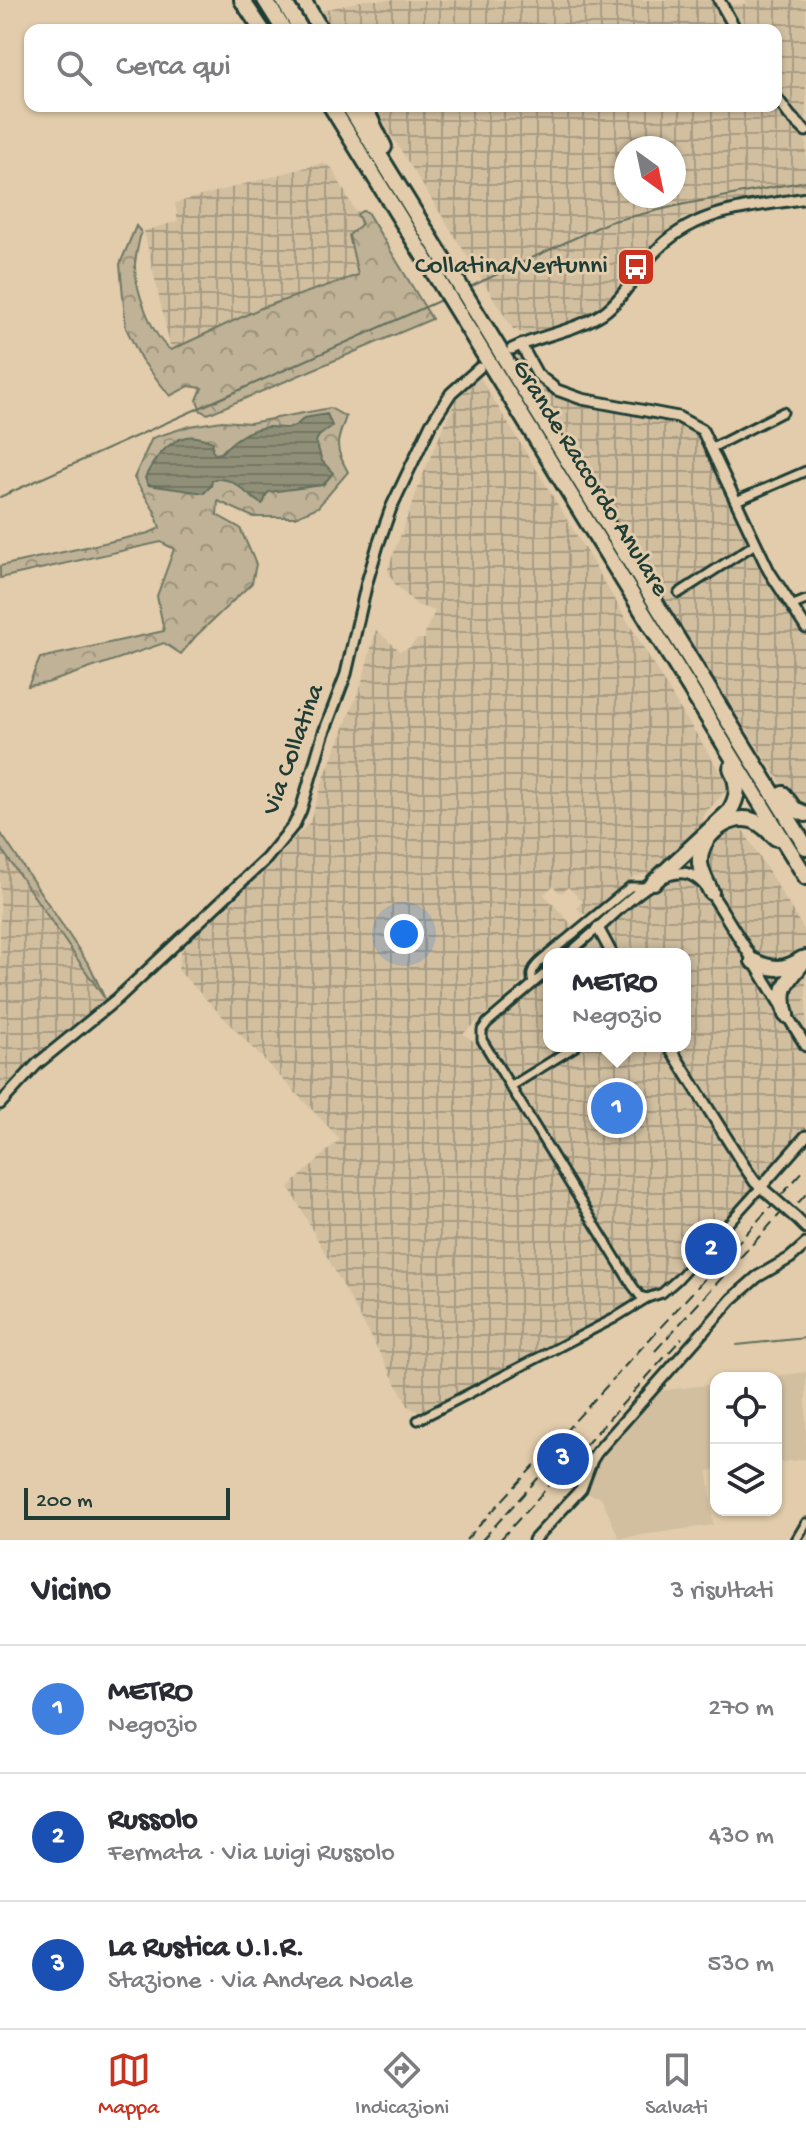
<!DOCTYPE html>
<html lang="it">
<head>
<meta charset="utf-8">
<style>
  :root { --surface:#fff; --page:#f2f2f3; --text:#2b2b33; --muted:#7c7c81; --line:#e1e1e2; --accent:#c8321e }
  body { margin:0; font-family:"Gochi Hand",sans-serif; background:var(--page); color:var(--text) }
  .controls { position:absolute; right:24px; bottom:24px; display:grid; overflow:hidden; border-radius:16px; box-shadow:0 2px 6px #0004 }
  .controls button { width:72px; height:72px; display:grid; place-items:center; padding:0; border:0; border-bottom:2px solid var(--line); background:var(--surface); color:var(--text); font:40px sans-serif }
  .compass { position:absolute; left:614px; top:136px; width:72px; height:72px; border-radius:50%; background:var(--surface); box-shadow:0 2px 6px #0004; rotate:147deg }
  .scale { position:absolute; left:24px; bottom:20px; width:206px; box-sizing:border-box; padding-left:8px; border:4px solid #1f3d34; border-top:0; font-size:22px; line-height:28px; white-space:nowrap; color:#1f3d34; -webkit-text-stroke:6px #e2ccab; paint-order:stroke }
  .you { position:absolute; left:404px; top:934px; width:28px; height:28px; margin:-20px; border:6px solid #fff; border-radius:50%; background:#1a73e8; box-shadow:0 0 0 12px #1a73e833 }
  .badge { display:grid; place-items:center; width:52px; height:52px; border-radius:50%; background:var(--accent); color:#fff; font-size:26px; font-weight:700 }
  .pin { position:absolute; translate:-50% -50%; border:4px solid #fff; box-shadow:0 2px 8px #0006 }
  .popup { position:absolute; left:543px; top:948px; width:148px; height:104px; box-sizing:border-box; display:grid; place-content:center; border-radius:16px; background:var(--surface); filter:drop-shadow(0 2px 6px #0005); font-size:26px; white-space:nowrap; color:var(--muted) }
  .popup b { font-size:30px; color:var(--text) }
  .popup::after { content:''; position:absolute; left:50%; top:100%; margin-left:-16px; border:16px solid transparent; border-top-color:var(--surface) }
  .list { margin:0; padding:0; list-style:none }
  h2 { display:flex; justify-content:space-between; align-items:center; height:104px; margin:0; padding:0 32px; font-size:34px }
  h2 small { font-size:26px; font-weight:400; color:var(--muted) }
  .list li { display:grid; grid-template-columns:52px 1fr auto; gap:24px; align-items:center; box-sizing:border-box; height:128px; padding:0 32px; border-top:2px solid var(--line) }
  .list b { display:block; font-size:30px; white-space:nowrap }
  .list p { margin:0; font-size:26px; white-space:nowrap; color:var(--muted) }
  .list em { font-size:26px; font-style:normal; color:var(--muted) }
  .icon { flex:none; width:44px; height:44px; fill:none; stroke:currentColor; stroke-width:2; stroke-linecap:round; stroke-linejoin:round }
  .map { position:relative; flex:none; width:806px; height:1540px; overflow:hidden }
  .search { position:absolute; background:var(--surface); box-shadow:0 2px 6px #0004; left:24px; right:24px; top:24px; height:88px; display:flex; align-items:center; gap:20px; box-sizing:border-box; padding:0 28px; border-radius:16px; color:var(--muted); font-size:30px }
  .sheet { height:488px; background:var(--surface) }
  nav { display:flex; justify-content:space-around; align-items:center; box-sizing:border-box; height:112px; border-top:2px solid var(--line); background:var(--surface); font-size:22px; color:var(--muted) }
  nav a { display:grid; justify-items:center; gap:4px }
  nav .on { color:var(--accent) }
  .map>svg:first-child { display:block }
  .built { fill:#d1bfa0 }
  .industrial { fill:url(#industrial-grid); fill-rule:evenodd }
  .forest { fill:url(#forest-crowns); stroke:#6f7865; stroke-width:2 }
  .water { fill:url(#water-rules); stroke:#636f5d; stroke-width:2 }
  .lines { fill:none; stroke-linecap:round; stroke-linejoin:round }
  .stream { stroke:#636f5d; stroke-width:2 }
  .minor-casing { stroke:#1f3d34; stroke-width:13 }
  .tertiary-casing { stroke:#1f3d34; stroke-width:15 }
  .motorway-casing { stroke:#1f3d34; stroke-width:20 }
  .minor { stroke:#e2ccab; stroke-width:7 }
  .tertiary { stroke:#e2ccab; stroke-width:9 }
  .motorway { stroke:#e2ccab; stroke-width:14 }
  .rail { stroke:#1f3d34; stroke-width:2; stroke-dasharray:12 6; stroke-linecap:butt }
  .tertiary-bridge-casing { stroke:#1f3d34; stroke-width:15; stroke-linecap:butt }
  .tertiary-bridge { stroke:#e2ccab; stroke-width:9 }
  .labels { text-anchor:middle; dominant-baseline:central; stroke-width:6; stroke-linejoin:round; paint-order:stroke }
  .poi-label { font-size:26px; fill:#1f3d34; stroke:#e2ccab; text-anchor:end }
  .street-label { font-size:26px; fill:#1f3d34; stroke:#e2ccab }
</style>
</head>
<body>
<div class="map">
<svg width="806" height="1540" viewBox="0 0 806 1540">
  <defs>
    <pattern id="industrial-grid" width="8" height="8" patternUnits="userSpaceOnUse" patternTransform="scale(2)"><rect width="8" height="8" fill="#d1bfa0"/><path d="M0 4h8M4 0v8" fill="none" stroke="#a99c83"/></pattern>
    <pattern id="forest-crowns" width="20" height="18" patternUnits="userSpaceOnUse" patternTransform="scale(2)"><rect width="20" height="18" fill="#bfb296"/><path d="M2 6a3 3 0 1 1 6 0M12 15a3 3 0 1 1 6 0" fill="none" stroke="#9b927b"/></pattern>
    <pattern id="water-rules" width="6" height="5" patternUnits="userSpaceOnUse" patternTransform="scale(2)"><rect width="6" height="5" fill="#909079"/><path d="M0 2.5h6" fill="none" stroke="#757764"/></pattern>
  </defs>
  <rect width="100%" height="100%" fill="#e2ccab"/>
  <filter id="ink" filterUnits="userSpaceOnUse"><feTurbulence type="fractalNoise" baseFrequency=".0125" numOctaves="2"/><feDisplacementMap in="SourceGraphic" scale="16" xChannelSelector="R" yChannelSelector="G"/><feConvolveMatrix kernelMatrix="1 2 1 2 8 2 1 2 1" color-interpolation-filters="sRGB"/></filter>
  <g filter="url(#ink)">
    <g class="built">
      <path d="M806 1372V1459L776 1463V1378H762Z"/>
      <path d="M716 1384V1469L708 1471 713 1525 619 1538 601 1497 579 1492 592 1460 650 1392Z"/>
    </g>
    <g class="industrial">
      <path d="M365 0H711L729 30H327L316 12Z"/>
      <path d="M745 0H806V125L798 117 776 84V30H745L731 5 746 4Z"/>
      <path d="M373 106H773L806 141V192L723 205 682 219 640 258 610 297 596 310 583 316 527 335 513 329ZM626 148H674V196H626Z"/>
      <path d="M322 163 332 168 362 224 349 236 358 275 261 308 171 350 144 231 178 221 175 203Z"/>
      <path d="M519 354 530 375 546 389 567 401 622 409 679 423 696 430 768 579 806 639V809L794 803 659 596 513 357Z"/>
      <path d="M479 376 568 521 675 701 730 787 703 815 704 829 653 872 633 877 589 914H583L577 908 583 902 568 887 563 892H559L553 886 544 894 571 924V929L530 964 523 982 463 1034 475 1042 549 977V1046H685V954H576L728 828 740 825 806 933V1129L668 1281 639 1299 419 1412 409 1407 289 1187 340 1139 178 970 181 952 203 927 229 906 310 822 324 778 361 685 376 630 400 651 409 648 417 639H425V632L435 611 417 605 394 583 388 570 390 563 426 467 456 399Z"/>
      <path d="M0 847 105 999 48 1045 0 1091Z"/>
    </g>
    <g class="forest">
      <path d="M362 211 367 212 432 319 208 414 201 411 197 400 202 388 189 386 170 396 141 359 126 328 120 264 136 226 141 232C139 242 136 253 135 264 134 286 152 338 171 350L261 308 358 275 349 235 362 224 357 214Z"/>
      <path d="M330 408 346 417C336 443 334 447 348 472L318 507 295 517H253L218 501 217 515 240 528 256 564 252 583 196 636 181 654 164 643 47 683 28 686 40 658 164 631 157 596 174 549 161 542 0 578V566L149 533 160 528 155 512 134 478 152 438 190 426 222 421 250 423Z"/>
      <path d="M0 832 91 968 105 999 0 847Z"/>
    </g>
    <path class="water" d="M327 414 332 426 319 436 316 441 322 461 333 473 323 485 269 492 266 495 264 502 262 504C245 496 235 474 212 480L211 486 204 493 148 485 145 478C152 462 167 441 186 437 195 435 205 439 213 442L212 450 215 454 221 453C233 440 249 429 267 427 285 426 290 434 304 418Z"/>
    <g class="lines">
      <g class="stream">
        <path d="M472 286 609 222 680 205 806 181"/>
        <path d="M0 497 441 300"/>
        <path d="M737 1345 806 1338"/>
      </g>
      <g class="minor-casing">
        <g id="minor">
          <path d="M712 448 783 412"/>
          <path d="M736 501 806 471"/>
          <path d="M679 593 755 544"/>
          <path d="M791 606 806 600"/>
          <path d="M549 954 630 887H648"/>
          <path d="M568 954 598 928"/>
          <path d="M549 970 487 1023 482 1030V1040L632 1285 640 1296 647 1298"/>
          <path d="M533 983C528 969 539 963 549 954"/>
          <path d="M510 1087 576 1046"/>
          <path d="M418 1420 613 1319 647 1298 662 1293 678 1279 761 1187"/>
          <path d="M796 1540 806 1523"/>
        </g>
      </g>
      <g class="tertiary-casing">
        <g id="tertiary">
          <path d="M719 0 736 30"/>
          <path d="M776 97 790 116 806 131"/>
          <path d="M521 345 537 374 557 390 582 399 678 417 702 430 769 571 806 628"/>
          <path d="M512 349C541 335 575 331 603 313 624 298 637 271 654 253 695 208 750 208 806 198"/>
          <path d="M612 954 598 928C618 911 663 862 691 875 704 881 713 896 720 907L806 1046"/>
          <path d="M669 1046 744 1166 755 1182 771 1196"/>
          <path d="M0 1104 37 1064 118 998 266 859 294 825 301 810 323 735 346 674 367 582 378 545 391 508 431 424 451 393 479 368"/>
          <path d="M761 1187 806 1136"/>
          <path d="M796 1218 806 1228"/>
          <path d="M534 1540 581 1489 592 1460 597 1452 732 1299 757 1277 790 1258 806 1244"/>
        </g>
      </g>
      <g class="motorway-casing">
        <g id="motorway">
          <path d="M242 0 262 30"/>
          <path d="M265 0 284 30"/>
          <path d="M283 0 301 30"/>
          <path d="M303 0 321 30"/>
          <path d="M331 106 806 877"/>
          <path d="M349 106 806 847"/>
          <path d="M364 106 384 147"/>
          <path d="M783 794 794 809 806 814"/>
          <path d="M654 882 729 812C739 796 739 785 731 768"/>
          <path d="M711 892C707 883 701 873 700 863 698 838 727 814 751 820 761 822 769 832 776 838"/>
          <path d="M753 961C772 970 784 971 802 959"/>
          <path d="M786 1015C778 985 789 981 806 958"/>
        </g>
      </g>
      <use href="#minor" class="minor"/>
      <use href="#tertiary" class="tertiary"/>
      <use href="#motorway" class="motorway"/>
      <g class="rail">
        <path d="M786 1217 806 1194"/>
        <path d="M655 1351 790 1203"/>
        <path d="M466 1540 806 1168"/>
        <path d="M482 1540 560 1454"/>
        <path d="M500 1540 682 1338"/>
      </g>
      <g class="tertiary-bridge-casing">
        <path id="tertiary-bridge" d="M771 1196 796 1218"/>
      </g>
      <use href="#tertiary-bridge" class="tertiary-bridge"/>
    </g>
  </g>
  <defs>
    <g id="bus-square" transform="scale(2)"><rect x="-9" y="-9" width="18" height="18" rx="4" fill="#c8321e" stroke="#e2ccab"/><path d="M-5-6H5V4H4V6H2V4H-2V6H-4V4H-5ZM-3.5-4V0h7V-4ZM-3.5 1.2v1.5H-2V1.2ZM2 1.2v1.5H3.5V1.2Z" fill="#fff"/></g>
  </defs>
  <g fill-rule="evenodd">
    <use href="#bus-square" x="636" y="267"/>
  </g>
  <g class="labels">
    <g class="poi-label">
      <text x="608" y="267">Collatina/Vertunni</text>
    </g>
    <g class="street-label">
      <text transform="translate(589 479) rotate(58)">Grande Raccordo Anulare</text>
      <text transform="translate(295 750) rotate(-70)">Via Collatina</text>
    </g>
  </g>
</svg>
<div class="controls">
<button><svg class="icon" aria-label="locate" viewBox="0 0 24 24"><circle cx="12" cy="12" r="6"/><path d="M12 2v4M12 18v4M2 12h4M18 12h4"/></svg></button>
<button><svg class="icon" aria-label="layers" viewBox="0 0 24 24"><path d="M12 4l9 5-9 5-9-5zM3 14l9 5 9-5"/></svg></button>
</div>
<svg class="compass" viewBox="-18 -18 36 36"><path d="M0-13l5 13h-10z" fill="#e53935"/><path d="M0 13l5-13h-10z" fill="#7c7c81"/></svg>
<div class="scale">200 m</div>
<div class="you"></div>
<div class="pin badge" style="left:617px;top:1108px;background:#3f7fe0">1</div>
<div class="popup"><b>METRO</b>Negozio</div>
<div class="pin badge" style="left:711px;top:1249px;background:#1a4fb4">2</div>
<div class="pin badge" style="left:563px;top:1459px;background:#1a4fb4">3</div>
<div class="search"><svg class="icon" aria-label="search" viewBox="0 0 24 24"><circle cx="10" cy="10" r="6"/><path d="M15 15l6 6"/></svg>Cerca qui</div>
</div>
<section class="sheet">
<h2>Vicino<small>3 risultati</small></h2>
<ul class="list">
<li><span class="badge" style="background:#3f7fe0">1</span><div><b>METRO</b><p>Negozio</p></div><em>270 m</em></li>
<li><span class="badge" style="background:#1a4fb4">2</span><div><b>Russolo</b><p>Fermata · Via Luigi Russolo</p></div><em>430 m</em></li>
<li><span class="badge" style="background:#1a4fb4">3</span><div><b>La Rustica U.I.R.</b><p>Stazione · Via Andrea Noale</p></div><em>530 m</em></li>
</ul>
</section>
<nav>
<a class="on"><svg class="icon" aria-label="map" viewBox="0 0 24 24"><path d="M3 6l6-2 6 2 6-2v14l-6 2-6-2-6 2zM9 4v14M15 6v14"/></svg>Mappa</a>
<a><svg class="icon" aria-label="directions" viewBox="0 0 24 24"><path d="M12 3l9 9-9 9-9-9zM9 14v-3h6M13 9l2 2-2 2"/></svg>Indicazioni</a>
<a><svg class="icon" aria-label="saved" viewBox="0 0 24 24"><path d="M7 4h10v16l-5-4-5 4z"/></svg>Salvati</a>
</nav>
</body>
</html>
